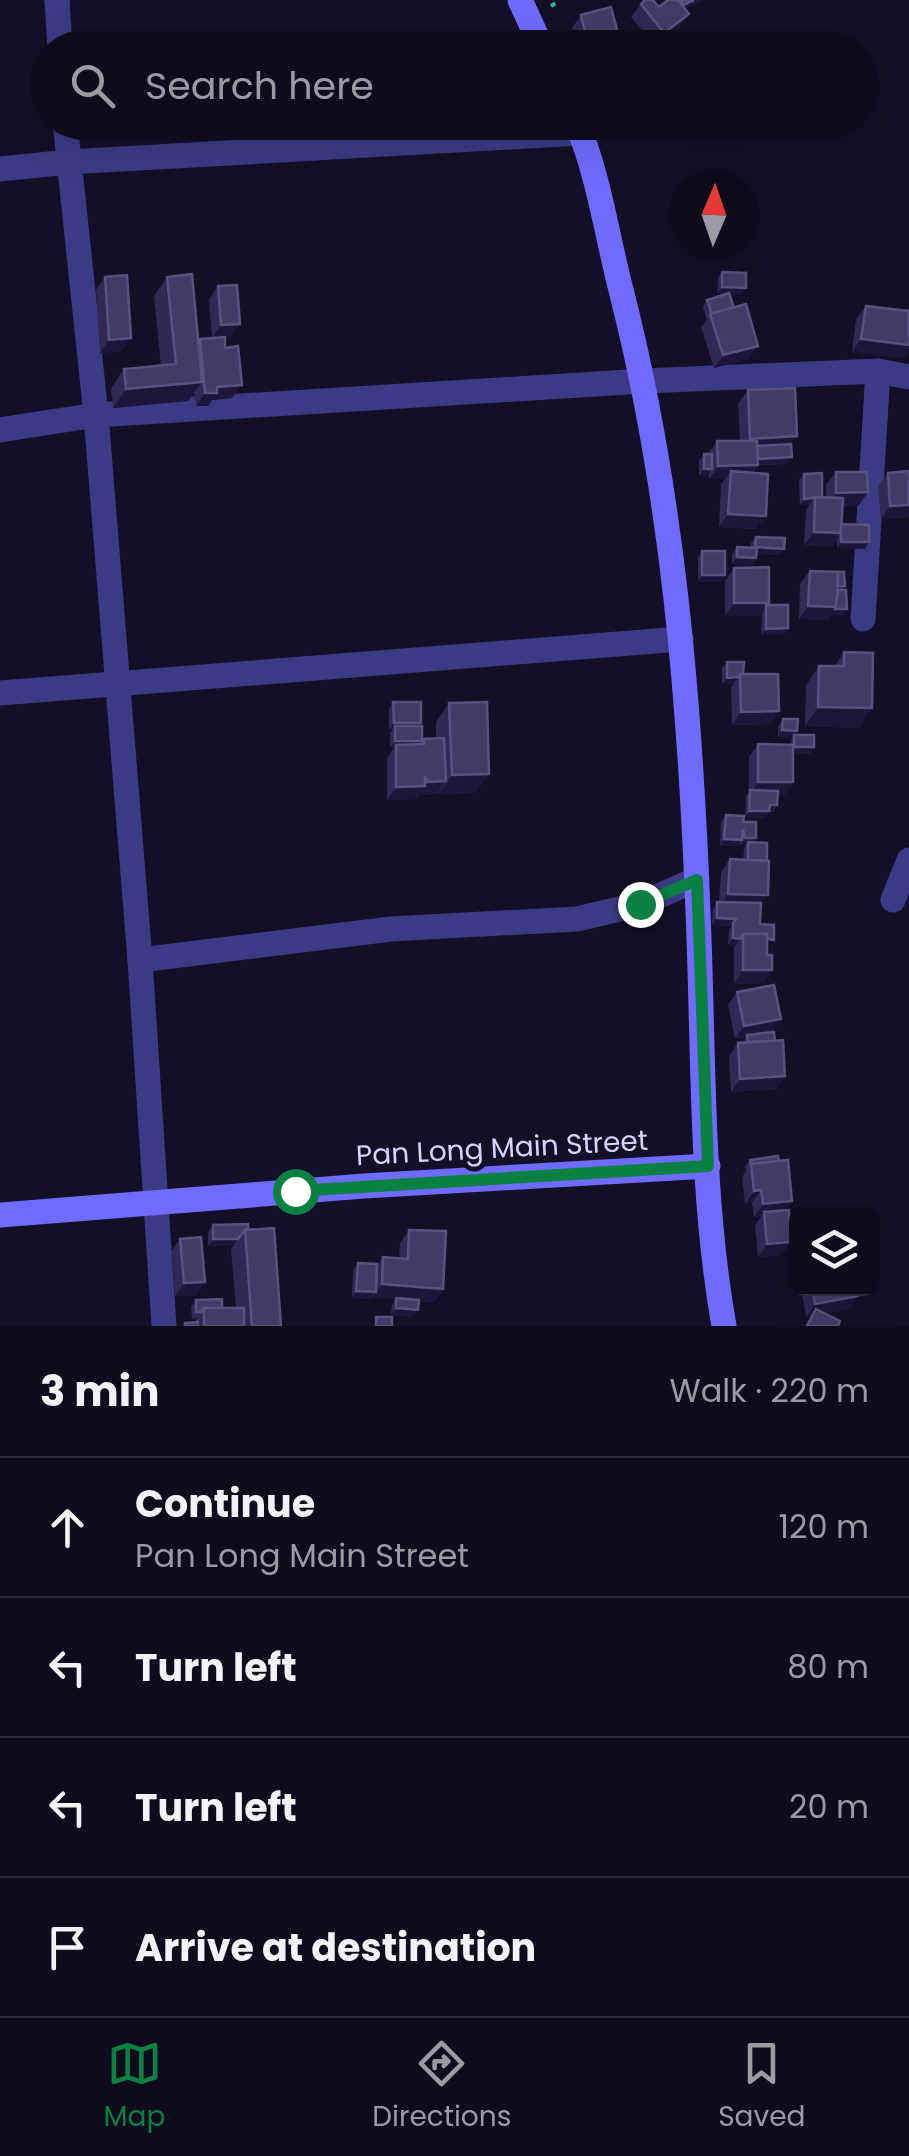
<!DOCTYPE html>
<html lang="en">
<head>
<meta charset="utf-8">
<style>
  :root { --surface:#0e0b1c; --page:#1c1929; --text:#f1f3f6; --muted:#9b9ba3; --line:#2e2b3b; --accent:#0b8043 }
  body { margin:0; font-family:Poppins,sans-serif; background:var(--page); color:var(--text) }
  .controls { position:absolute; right:30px; bottom:30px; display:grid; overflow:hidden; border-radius:15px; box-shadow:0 10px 40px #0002 }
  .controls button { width:90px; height:90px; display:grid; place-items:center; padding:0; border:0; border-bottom:2px solid var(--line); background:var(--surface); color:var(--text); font:50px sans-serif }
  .compass { position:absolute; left:669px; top:170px; width:90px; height:90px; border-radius:50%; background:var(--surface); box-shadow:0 10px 40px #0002; rotate:2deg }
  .stop { position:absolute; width:30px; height:30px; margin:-22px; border:8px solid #0b8043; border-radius:50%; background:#fff }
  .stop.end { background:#0b8043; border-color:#fff; box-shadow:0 2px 10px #0008 }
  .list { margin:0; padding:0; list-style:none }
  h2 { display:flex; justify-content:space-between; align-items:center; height:130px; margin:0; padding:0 40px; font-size:42px }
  h2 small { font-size:32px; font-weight:400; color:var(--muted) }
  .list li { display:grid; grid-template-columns:65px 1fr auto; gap:30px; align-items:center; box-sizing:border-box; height:140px; padding:0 40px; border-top:2px solid var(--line) }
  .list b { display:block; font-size:38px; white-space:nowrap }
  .list p { margin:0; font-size:32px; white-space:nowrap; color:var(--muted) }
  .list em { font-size:32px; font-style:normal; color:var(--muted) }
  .icon { flex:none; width:55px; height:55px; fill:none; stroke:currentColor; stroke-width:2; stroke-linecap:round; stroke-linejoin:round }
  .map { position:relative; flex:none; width:909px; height:1326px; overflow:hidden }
  .search { position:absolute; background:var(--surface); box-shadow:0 10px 40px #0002; left:30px; right:30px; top:30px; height:110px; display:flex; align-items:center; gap:25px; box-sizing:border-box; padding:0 35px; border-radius:55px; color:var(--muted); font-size:38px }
  .sheet { height:690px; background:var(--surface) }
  nav { display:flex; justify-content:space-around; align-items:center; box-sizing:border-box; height:140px; border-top:2px solid var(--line); background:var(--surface); font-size:28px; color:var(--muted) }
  nav a { display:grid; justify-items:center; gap:5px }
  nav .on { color:var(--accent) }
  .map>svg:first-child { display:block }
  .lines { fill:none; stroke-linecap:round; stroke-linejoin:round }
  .path { stroke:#2fb8b0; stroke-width:4; stroke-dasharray:5 8; stroke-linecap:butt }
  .street { stroke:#3d3a85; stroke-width:25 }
  .secondary { stroke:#6f6bff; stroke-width:25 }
  .wall { fill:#312854 }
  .shaded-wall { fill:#1d163a }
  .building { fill:#433a66; stroke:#5a527e; stroke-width:2.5 }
  .route { stroke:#0b8043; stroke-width:12 }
  .labels { text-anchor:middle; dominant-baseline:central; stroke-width:10; stroke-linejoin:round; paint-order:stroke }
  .street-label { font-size:28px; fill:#d9d4ff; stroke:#130f26 }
</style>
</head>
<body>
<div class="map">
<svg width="909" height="1326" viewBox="0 0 909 1326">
  <rect width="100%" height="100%" fill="#130f26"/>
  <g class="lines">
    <path class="path" d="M551 6 562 0"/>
    <g class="street">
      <path d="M57 0 60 48"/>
      <path d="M65 122 96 415 140 960 164 1326"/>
      <path d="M0 169 68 162 581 133"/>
      <path d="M0 430 96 415 644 381 878 371 909 377"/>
      <path d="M863 619 878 371"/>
      <path d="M0 693 681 639"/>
      <path d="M893 900 909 860"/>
      <path d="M140 960 391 929 577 919 641 904 697 879"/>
    </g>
    <g class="secondary">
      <path d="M520 0 542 48"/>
      <path d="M576 122C597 168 608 240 621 290 673 493 690 703 698 912 704 1049 700 1191 724 1326"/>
      <path d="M0 1215 364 1186 708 1166"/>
    </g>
  </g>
  <g class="wall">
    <path d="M668 0H701L699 2 685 9 680 27 655 46 631 17 641 4 659 7Z"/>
    <path d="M581 15 612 46 619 48H577L572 28Z"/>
    <path d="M722 272 741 295 730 294 749 359 714 368 701 327 707 320 703 307 707 300 727 294H717L718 278Z"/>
    <path d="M105 277 122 351 100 353 96 290Z"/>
    <path d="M167 277 198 342 200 339 212 338 209 299 218 286 231 337H225L232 398 212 400 208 406H196L194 393 188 401 113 408 111 388 124 369 161 366 154 296Z"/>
    <path d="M866 306 903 358 852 352 856 319Z"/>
    <path d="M748 390 791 444 787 464 758 465 753 473 756 529 719 527 721 484 725 479H709L708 474 707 476H699V461L704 454H708L717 441H740L738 403Z"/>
    <path d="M836 472 868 492 859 505 842 506 841 524 869 542 865 549 837 548V539L832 546 804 545 806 510 809 505H800L799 480 804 474 822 497H826V485Z"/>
    <path d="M888 473 909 517 881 519 878 486Z"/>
    <path d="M756 537 780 555 756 554 752 565 732 564V554L737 547 751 548V543Z"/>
    <path d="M702 551 721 582H698V558Z"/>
    <path d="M734 568 769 603 768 605 783 635H761L762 613 760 616H725V581Z"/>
    <path d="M810 571 845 586 842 590V616H831L828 620 799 619 800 584Z"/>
    <path d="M844 652 859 728 805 726 806 685 819 666H835Z"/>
    <path d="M727 662 743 674 779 711 770 724 732 725 731 687 734 684H722V668Z"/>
    <path d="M393 702 419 726 422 741 419 744 424 739 436 738V722L449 703 489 774 475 793 438 794V792L437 794 419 795 416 799 387 800V758L394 748 390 747V733L392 730H389V709Z"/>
    <path d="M783 719 797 731 795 735 814 747 810 754H793V782L784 795H778L777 805 773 812H769L765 818 745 817 746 796 749 792V757L758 744 790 745 792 737H778V726Z"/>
    <path d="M726 815 743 822 753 842 761 904 760 924 769 946H767L763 983 734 984V947L736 945H728L729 930 732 926 712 925 713 909 717 902H719L721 872 730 859 743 860 744 849 746 845H740V844L738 846H720L721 822Z"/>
    <path d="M737 992 781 1019 771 1032 775 1041 785 1076 776 1089 731 1092 729 1056 738 1043H743L746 1037 735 1039 728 1005Z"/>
    <path d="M750 1160 785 1211 782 1255 758 1257 755 1225 761 1217H754L752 1203 745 1204 742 1177 746 1171 745 1166Z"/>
    <path d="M213 1225 248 1229 281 1326H183L185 1323 195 1322 197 1318 192 1319 191 1307 196 1300 222 1308H236L231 1249 234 1245 208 1246V1232Z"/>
    <path d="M409 1230 443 1289 434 1302 419 1301 418 1310 413 1317 391 1315 392 1305 396 1299 373 1297V1296L371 1299 352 1298 353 1270 358 1263 377 1266 383 1257 399 1258 400 1243Z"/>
    <path d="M180 1239 205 1282 196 1295 175 1296 171 1252Z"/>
    <path d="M801 1288H857L858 1296 849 1309 825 1313 838 1326H805L811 1316 806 1317Z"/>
  </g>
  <g class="shaded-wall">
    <path d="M694 0H701L699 2 678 12 683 5Z"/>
    <path d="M689 14 680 27 655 46 664 33Z"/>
    <path d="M619 37 612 48H586L588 44Z"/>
    <path d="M722 287 746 288 741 295 717 294Z"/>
    <path d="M240 324 231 337 212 338 221 325Z"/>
    <path d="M131 338 122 351 100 353 109 340Z"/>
    <path d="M861 339 909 345V350L903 358 852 352Z"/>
    <path d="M758 346 749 359 714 368 723 355Z"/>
    <path d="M202 382 188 401 113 408 126 389Z"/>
    <path d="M242 385 232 398 212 400 208 406H196L205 393 217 387Z"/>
    <path d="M797 436 788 449 741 452 750 439Z"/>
    <path d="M792 457 787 464 753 465H758L749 478 731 471 725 479H709L718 466 756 459Z"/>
    <path d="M704 469H712L707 476H699Z"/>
    <path d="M868 492 859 505 826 506 836 493Z"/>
    <path d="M804 499H814L809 505H800Z"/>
    <path d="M909 505V517L881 519 890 506Z"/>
    <path d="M728 514 766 516 756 529 719 527Z"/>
    <path d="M814 532 841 533 832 546 804 545Z"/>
    <path d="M841 542H869L865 549 837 548Z"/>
    <path d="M755 547 784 549 780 555 750 554Z"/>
    <path d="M737 557 756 558 752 565 732 564Z"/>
    <path d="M702 575H725L721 582H698Z"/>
    <path d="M734 603H769L760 616H725Z"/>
    <path d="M808 606 837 607 847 609 842 616H831L828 620 799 619Z"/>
    <path d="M788 628 783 635H761L766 629Z"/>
    <path d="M738 677 734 684H722L727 678Z"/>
    <path d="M818 707 872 708 859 728 805 726Z"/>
    <path d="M779 711 770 724 732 725 741 712Z"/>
    <path d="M394 723H421L416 730 395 726 392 730H389Z"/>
    <path d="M782 730 797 731 793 737H778Z"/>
    <path d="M395 741H422L417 748 396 745 394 748 390 747Z"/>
    <path d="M794 747H814L810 754H790Z"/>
    <path d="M489 774 475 793 438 794 452 775Z"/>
    <path d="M446 781 437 794 419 795 416 799 387 800 396 787 424 786 427 782Z"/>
    <path d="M758 782H793L784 795H749Z"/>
    <path d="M770 805H777L765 818 745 817 749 811Z"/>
    <path d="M745 838H756L751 845 748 842 746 845H740Z"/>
    <path d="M724 839 742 840 738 846H720Z"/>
    <path d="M728 894 768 895 758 908 719 907Z"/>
    <path d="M717 918 736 919 732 926 712 925Z"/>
    <path d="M733 938 740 939 736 945H728Z"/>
    <path d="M743 970H772L763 983 734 984Z"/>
    <path d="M781 1019 771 1032 735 1039 744 1026Z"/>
    <path d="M785 1076 776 1089 731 1092 740 1079Z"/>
    <path d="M761 1190 752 1203 745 1204 754 1191Z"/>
    <path d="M792 1201 783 1214 764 1212 761 1217H754L763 1204Z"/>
    <path d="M213 1239H238L234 1245 208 1246Z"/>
    <path d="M791 1242 782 1255 758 1257 767 1244Z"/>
    <path d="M205 1282 196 1295 175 1296 184 1283Z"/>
    <path d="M382 1284 443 1289 434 1302 373 1297Z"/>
    <path d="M356 1291 376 1292 371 1299 352 1298Z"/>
    <path d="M858 1296 849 1309 813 1316 816 1309 811 1316 806 1317 815 1304Z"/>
    <path d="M396 1308 418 1310 413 1317 391 1315Z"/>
  </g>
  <g class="building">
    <path d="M645 0H653L659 7 668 0H678L689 14 664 33 641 4Z"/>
    <path d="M681 0H694L683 5Z"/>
    <path d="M611 7 619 37 588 44 581 15Z"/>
    <path d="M722 272 746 273V288L722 287Z"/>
    <path d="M192 274 202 382 126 389 124 369 176 364 167 277Z"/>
    <path d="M127 275 131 338 109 340 105 277Z"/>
    <path d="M237 285 240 324 221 325 218 286Z"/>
    <path d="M729 293 734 308 712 314 707 300Z"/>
    <path d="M746 304 758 346 723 355 710 314Z"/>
    <path d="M866 306 909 311V345L861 339Z"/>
    <path d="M225 337V348L238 346 242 385 217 387V393H205L200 339Z"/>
    <path d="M795 388 797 436 750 439 748 390Z"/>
    <path d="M717 441H757L758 465 718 466Z"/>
    <path d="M791 444 792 457 758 459 757 446Z"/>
    <rect x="704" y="454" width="8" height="15"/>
    <path d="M731 471 768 474 766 516 728 514Z"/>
    <path d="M909 471V505L890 506 888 473Z"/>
    <path d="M836 472H867L868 492 836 493Z"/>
    <path d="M822 473V497L804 499V474Z"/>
    <path d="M815 497 843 498 841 533 814 532Z"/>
    <path d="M841 524 869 525V542H841Z"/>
    <path d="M756 537 785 538 784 549 755 547Z"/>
    <path d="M737 547 757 548 756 558 737 557Z"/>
    <rect x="702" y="551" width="23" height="24"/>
    <path d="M769 567V603H734V568Z"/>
    <path d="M810 571 838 572 837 607 808 606Z"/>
    <path d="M838 572H844L845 586H838Z"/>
    <path d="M838 590H846L847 609H835Z"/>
    <path d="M766 605H788V628L766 629Z"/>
    <path d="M844 652 873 653 872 708 818 707 819 666H844Z"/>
    <path d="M727 662H744L743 674H740L738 677 727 678Z"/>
    <path d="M740 674H778L779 711 741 712Z"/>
    <path d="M393 702H421V723H394Z"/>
    <path d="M487 702 489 774 452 775 449 703Z"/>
    <path d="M783 719H798L797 731 782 730Z"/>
    <rect x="395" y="726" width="27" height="15"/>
    <rect x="794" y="735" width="20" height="12"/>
    <path d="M444 738 446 781 427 782 425 776V786L396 787V745L424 744V739Z"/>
    <path d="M758 744 793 745V782H758Z"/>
    <path d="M750 790 778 791 777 805H770L769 811H749Z"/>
    <path d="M726 815 744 816 743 822H756V838H745L743 829 742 840 724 839Z"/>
    <path d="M748 842 767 843V861L748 860Z"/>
    <path d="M730 859 769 861 768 895 728 894Z"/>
    <path d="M717 902 761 903 760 924 774 925V940L767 939V934H743L740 939 733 938V923L736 919 717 918Z"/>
    <path d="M743 934H767V955H772V970H743Z"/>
    <path d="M774 985 781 1019 744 1026 737 992Z"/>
    <path d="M774 1032 775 1041 748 1042 747 1035Z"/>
    <path d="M783 1040 785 1076 740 1079 738 1043Z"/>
    <path d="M778 1156 779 1161 751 1165 750 1160Z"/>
    <path d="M788 1160 792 1201 763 1204 761 1190 754 1191 751 1164Z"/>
    <path d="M789 1210 791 1242 767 1244 764 1212Z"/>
    <path d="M248 1224V1229L245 1230 238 1239H213V1225Z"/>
    <path d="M274 1228 281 1326H252L245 1230Z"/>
    <path d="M409 1230 446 1231 443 1289 382 1284 383 1257 408 1259Z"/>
    <path d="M201 1237 205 1282 184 1283 180 1239Z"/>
    <path d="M358 1263 377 1264 376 1292 356 1291Z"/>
    <path d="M813 1288H857L858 1296 815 1304Z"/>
    <path d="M396 1298 419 1300 418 1310 396 1308Z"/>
    <path d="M222 1299V1308H204L201 1312H196V1300Z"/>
    <rect x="204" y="1308" width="40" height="18"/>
    <path d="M816 1309 840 1321 838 1326H807Z"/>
    <rect x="376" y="1317" width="16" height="9"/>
    <path d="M198 1322V1326H185V1323Z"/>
  </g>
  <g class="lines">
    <path class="route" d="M295 1191 708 1166 697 880 640 904"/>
  </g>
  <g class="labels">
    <g class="street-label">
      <text transform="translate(502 1148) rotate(-3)">Pan Long Main Street</text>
    </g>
  </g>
</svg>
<div class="controls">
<button><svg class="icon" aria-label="layers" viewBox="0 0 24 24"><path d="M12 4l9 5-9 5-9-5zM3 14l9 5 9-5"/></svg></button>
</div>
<svg class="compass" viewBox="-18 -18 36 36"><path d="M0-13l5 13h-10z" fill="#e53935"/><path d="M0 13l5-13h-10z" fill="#9b9ba3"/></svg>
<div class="stop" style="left:295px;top:1191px"></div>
<div class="stop end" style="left:640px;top:904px"></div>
<div class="search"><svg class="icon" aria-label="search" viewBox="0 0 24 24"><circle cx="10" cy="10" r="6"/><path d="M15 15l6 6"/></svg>Search here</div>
</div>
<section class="sheet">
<h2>3 min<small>Walk · 220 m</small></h2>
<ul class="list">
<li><svg class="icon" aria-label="ahead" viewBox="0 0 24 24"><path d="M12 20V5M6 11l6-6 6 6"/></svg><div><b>Continue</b><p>Pan Long Main Street</p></div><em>120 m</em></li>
<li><svg class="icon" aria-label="left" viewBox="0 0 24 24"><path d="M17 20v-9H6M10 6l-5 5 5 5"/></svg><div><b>Turn left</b></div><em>80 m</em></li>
<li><svg class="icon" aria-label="left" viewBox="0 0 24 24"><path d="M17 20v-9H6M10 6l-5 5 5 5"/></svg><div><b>Turn left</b></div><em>20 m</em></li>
<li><svg class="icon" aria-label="arrive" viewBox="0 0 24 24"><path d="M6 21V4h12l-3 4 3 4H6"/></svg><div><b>Arrive at destination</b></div></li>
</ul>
</section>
<nav>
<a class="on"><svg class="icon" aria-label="map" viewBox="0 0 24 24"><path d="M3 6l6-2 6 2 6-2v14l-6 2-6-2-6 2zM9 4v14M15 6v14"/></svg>Map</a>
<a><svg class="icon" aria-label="directions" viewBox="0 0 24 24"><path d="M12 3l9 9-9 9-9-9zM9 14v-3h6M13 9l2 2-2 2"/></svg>Directions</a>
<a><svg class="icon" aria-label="saved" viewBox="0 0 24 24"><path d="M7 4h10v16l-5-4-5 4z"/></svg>Saved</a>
</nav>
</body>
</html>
